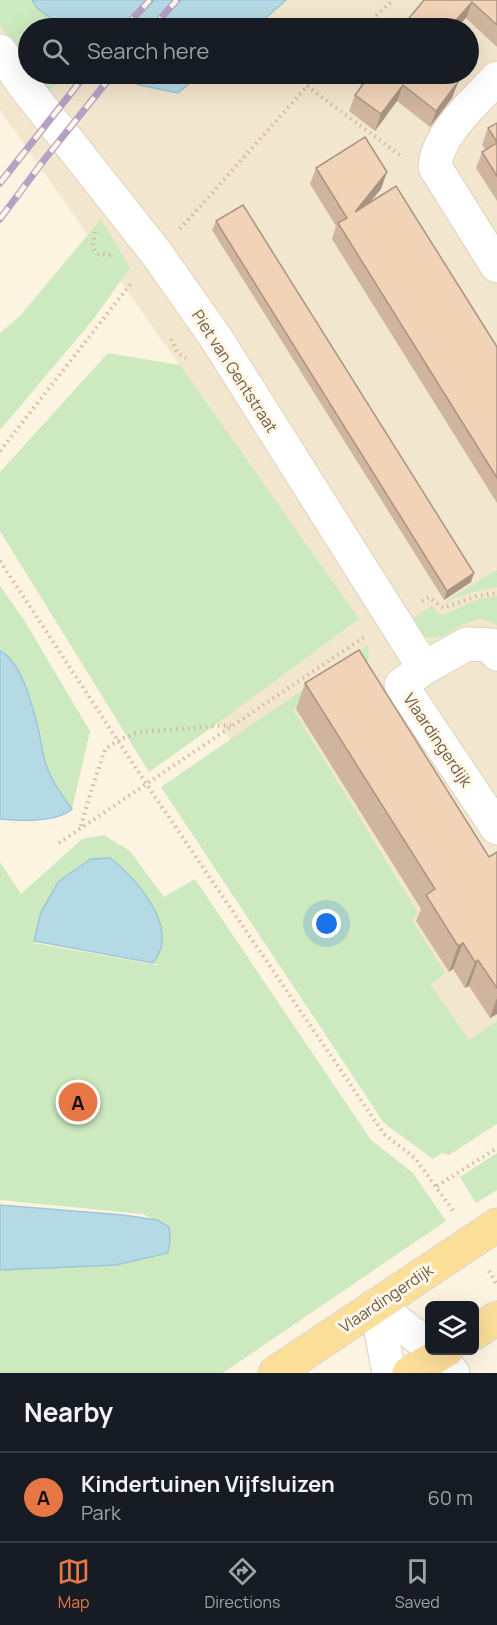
<!DOCTYPE html>
<html lang="en">
<head>
<meta charset="utf-8">
<style>
  :root { --surface:#171b24; --page:#20242c; --text:#f1f3f6; --muted:#9ea1a6; --line:#363941; --accent:#e67644 }
  body { margin:0; font-family:Manrope,sans-serif; background:var(--page); color:var(--text) }
  .controls { position:absolute; right:18px; bottom:18px; display:grid; overflow:hidden; border-radius:9px; box-shadow:0 6px 24px #0002 }
  .controls button { width:54px; height:54px; display:grid; place-items:center; padding:0; border:0; border-bottom:2px solid var(--line); background:var(--surface); color:var(--text); font:30px sans-serif }
  .you { position:absolute; left:327px; top:924px; width:21px; height:21px; margin:-15px; border:4px solid #fff; border-radius:50%; background:#1a73e8; box-shadow:0 0 0 9px #1a73e833 }
  .badge { display:grid; place-items:center; width:39px; height:39px; border-radius:50%; background:var(--accent); color:#111; font-size:20px; font-weight:700 }
  .pin { position:absolute; translate:-50% -50%; border:3px solid #fff; box-shadow:0 2px 6px #0006 }
  .list { margin:0; padding:0; list-style:none }
  h2 { display:flex; justify-content:space-between; align-items:center; height:78px; margin:0; padding:0 24px; font-size:26px }
  h2 small { font-size:20px; font-weight:400; color:var(--muted) }
  .list li { display:grid; grid-template-columns:39px 1fr auto; gap:18px; align-items:center; box-sizing:border-box; height:90px; padding:0 24px; border-top:2px solid var(--line) }
  .list b { display:block; font-size:22px; white-space:nowrap }
  .list p { margin:0; font-size:20px; white-space:nowrap; color:var(--muted) }
  .list em { font-size:20px; font-style:normal; color:var(--muted) }
  .icon { flex:none; width:33px; height:33px; fill:none; stroke:currentColor; stroke-width:2; stroke-linecap:round; stroke-linejoin:round }
  .map { position:relative; flex:none; width:497px; height:1373px; overflow:hidden }
  .search { position:absolute; background:var(--surface); box-shadow:0 6px 24px #0002; left:18px; right:18px; top:18px; height:66px; display:flex; align-items:center; gap:15px; box-sizing:border-box; padding:0 21px; border-radius:33px; color:var(--muted); font-size:22px }
  .sheet { height:168px; background:var(--surface) }
  nav { display:flex; justify-content:space-around; align-items:center; box-sizing:border-box; height:84px; border-top:2px solid var(--line); background:var(--surface); font-size:16px; color:var(--muted) }
  nav a { display:grid; justify-items:center; gap:3px }
  nav .on { color:var(--accent) }
  .map>svg:first-child { display:block }
  .residential { fill:#f3e6ce; fill-rule:evenodd }
  .green { fill:#cde9bf; fill-rule:evenodd }
  .water { fill:#b5dae5; stroke:#9bc8d7; stroke-width:1.5 }
  .lines { fill:none; stroke-linecap:round; stroke-linejoin:round }
  .minor-casing { stroke:#e0d0bc; stroke-width:35 }
  .major-casing { stroke:#ddd7d3; stroke-width:35 }
  .path { stroke:#d5b79b; stroke-width:4; stroke-dasharray:1.5 4.5; stroke-linecap:butt }
  .minor { stroke:#fff; stroke-width:33 }
  .major { stroke:#fbde98; stroke-width:33 }
  .rail-casing { stroke:#b6a0c4; stroke-width:7 }
  .rail { stroke:#fff7e6; stroke-width:4.5; stroke-dasharray:14; stroke-linecap:butt }
  .wall { fill:#cfb59e }
  .shaded-wall { fill:#a99481 }
  .building { fill:#f1d3b8; stroke:#a99481; stroke-width:1.5 }
  .labels { text-anchor:middle; dominant-baseline:central; stroke-width:6; stroke-linejoin:round; paint-order:stroke }
  .street-label { font-size:16px; fill:#725a48; stroke:#fff7e6 }
</style>
</head>
<body>
<div class="map">
<svg width="497" height="1373" viewBox="0 0 497 1373">
  <rect width="100%" height="100%" fill="#fcf3e0"/>
  <path class="residential" d="M0 0H497V1029L461 1049 218 723 358 619 0 110ZM28 28H468V74H28Z"/>
  <g class="green">
    <path d="M0 0H32L37 8 64 28H28V66L0 25Z"/>
    <path d="M34 74H64L48 93Z"/>
    <path d="M101 219 130 268 92 321 0 430V333L20 316Z"/>
    <path d="M108 353 180 365 359 619 218 723 149 772 0 531V472Z"/>
    <path d="M497 570V587L481 590 446 601Z"/>
    <path d="M0 586 24 620 90 731 72 809C61 795 52 781 46 765 42 753 41 740 38 728 32 705 22 662 0 651Z"/>
    <path d="M497 596V625C470 606 453 640 430 638 421 637 413 629 407 622L432 606 439 614H445L479 599Z"/>
    <path d="M368 645 369 659 293 709 418 913 412 920 445 973 431 985 469 1040 497 1021V1124L449 1155 442 1153 433 1159 384 1123 161 787Z"/>
    <path d="M104 835 130 851 164 897 195 879 371 1140 413 1173 446 1221 223 1373H0V1270L116 1265 138 1260 168 1227 143 1214 0 1200V862L21 894 82 839ZM121 867C144 890 179 931 153 963L163 966 34 943 41 912Z"/>
    <path d="M497 1153V1190L476 1203 460 1177Z"/>
  </g>
  <g class="water">
    <path d="M32 0H286L254 28H64L37 8Z"/>
    <path d="M123 74H200L178 93 139 85Z"/>
    <path d="M0 651C22 662 32 705 38 728 41 740 42 753 46 765 52 781 61 795 72 809 56 823 20 821 0 819Z"/>
    <path d="M110 858C137 879 181 928 153 963L34 941 41 912 59 881 91 859Z"/>
    <path d="M0 1205 123 1215 157 1220 169 1227 170 1239 168 1253 116 1265 0 1270Z"/>
  </g>
  <g class="lines">
    <g class="minor-casing">
      <g id="minor">
        <path d="M0 51 26 88 157 254 216 338 424 668"/>
        <path d="M497 78C475 102 437 134 435 167L497 266"/>
        <path d="M497 654 491 645 467 644 424 668 401 685 497 828"/>
        <path d="M376 1305 389 1373"/>
        <path d="M376 1305 430 1347"/>
        <path d="M433 1350 453 1373"/>
      </g>
    </g>
    <g class="major-casing">
      <g id="major">
        <path d="M474 1333 497 1318"/>
        <path d="M275 1373 497 1225"/>
        <path d="M409 1373 447 1350"/>
      </g>
    </g>
    <g class="path">
      <path d="M363 28 393 0"/>
      <path d="M307 86 401 156"/>
      <path d="M180 229 318 74"/>
      <path d="M95 232 92 247 97 254 113 255"/>
      <path d="M171 339 177 352 186 358"/>
      <path d="M0 451 133 281"/>
      <path d="M0 561 147 785 384 1134 415 1158 454 1212"/>
      <path d="M422 601 429 597 443 608 477 596 497 593"/>
      <path d="M81 826 89 798 105 749 117 741 138 732 231 725"/>
      <path d="M59 843 364 637"/>
      <path d="M437 1186 497 1148"/>
      <path d="M489 1271 497 1285"/>
    </g>
    <use href="#minor" class="minor"/>
    <use href="#major" class="major"/>
    <g class="rail-casing">
      <g id="rail">
        <path d="M124 28 150 0"/>
        <path d="M152 28 177 0"/>
        <path d="M0 183 86 74"/>
        <path d="M0 219 44 160 113 74"/>
      </g>
    </g>
    <use href="#rail" class="rail"/>
  </g>
  <g class="wall">
    <path d="M424 0H497V47L466 18Z"/>
    <path d="M364 74 458 82 452 98 430 127 397 101 375 131 349 111 355 95 359 90Z"/>
    <path d="M497 123V201L476 168 482 152 486 150 482 145 488 128Z"/>
    <path d="M316 168 381 189 369 203 497 347V503L332 239 336 226 310 184Z"/>
    <path d="M216 221 474 573 471 582 444 600 212 230Z"/>
    <path d="M305 683 489 857 497 852V1014L490 1018 469 986 465 988 453 969 449 972 416 921 421 909 296 709Z"/>
  </g>
  <g class="shaded-wall">
    <path d="M472 2 466 18 457 28H449Z"/>
    <path d="M458 82 452 98 430 127 436 111Z"/>
    <path d="M403 85 397 101 375 131 381 114Z"/>
    <path d="M387 172 381 189 349 228 355 212Z"/>
    <path d="M474 573 471 582 444 600 447 591Z"/>
    <path d="M463 943 453 969 449 972 458 946Z"/>
    <path d="M478 960 469 986 465 988 475 962Z"/>
    <path d="M497 998V1014L490 1018Z"/>
  </g>
  <g class="building">
    <path d="M424 0H497V25L472 2 449 28H401Z"/>
    <path d="M364 74H447L458 82 436 111 403 85 381 114 355 95 369 77Z"/>
    <path d="M497 123V142L488 128Z"/>
    <path d="M365 137 387 172 355 212 396 186 497 347V478L338 223 347 218 316 168Z"/>
    <path d="M497 143V176L482 152Z"/>
    <path d="M243 205 474 573 447 591 216 221Z"/>
    <path d="M359 650 489 857 497 852V988L478 960 475 962 463 943 458 946 426 895 435 889 305 683Z"/>
  </g>
  <g class="labels">
    <g class="street-label">
      <text transform="translate(235 371) rotate(57)">Piet van Gentstraat</text>
      <text transform="translate(438 740) rotate(56)">Vlaardingerdijk</text>
      <text transform="translate(386 1298) rotate(-34)">Vlaardingerdijk</text>
    </g>
  </g>
</svg>
<div class="controls">
<button><svg class="icon" aria-label="layers" viewBox="0 0 24 24"><path d="M12 4l9 5-9 5-9-5zM3 14l9 5 9-5"/></svg></button>
</div>
<div class="you"></div>
<div class="pin badge" style="left:78px;top:1102px">A</div>
<div class="search"><svg class="icon" aria-label="search" viewBox="0 0 24 24"><circle cx="10" cy="10" r="6"/><path d="M15 15l6 6"/></svg>Search here</div>
</div>
<section class="sheet">
<h2>Nearby<small></small></h2>
<ul class="list">
<li><span class="badge">A</span><div><b>Kindertuinen Vijfsluizen</b><p>Park</p></div><em>60 m</em></li>
</ul>
</section>
<nav>
<a class="on"><svg class="icon" aria-label="map" viewBox="0 0 24 24"><path d="M3 6l6-2 6 2 6-2v14l-6 2-6-2-6 2zM9 4v14M15 6v14"/></svg>Map</a>
<a><svg class="icon" aria-label="directions" viewBox="0 0 24 24"><path d="M12 3l9 9-9 9-9-9zM9 14v-3h6M13 9l2 2-2 2"/></svg>Directions</a>
<a><svg class="icon" aria-label="saved" viewBox="0 0 24 24"><path d="M7 4h10v16l-5-4-5 4z"/></svg>Saved</a>
</nav>
</body>
</html>
